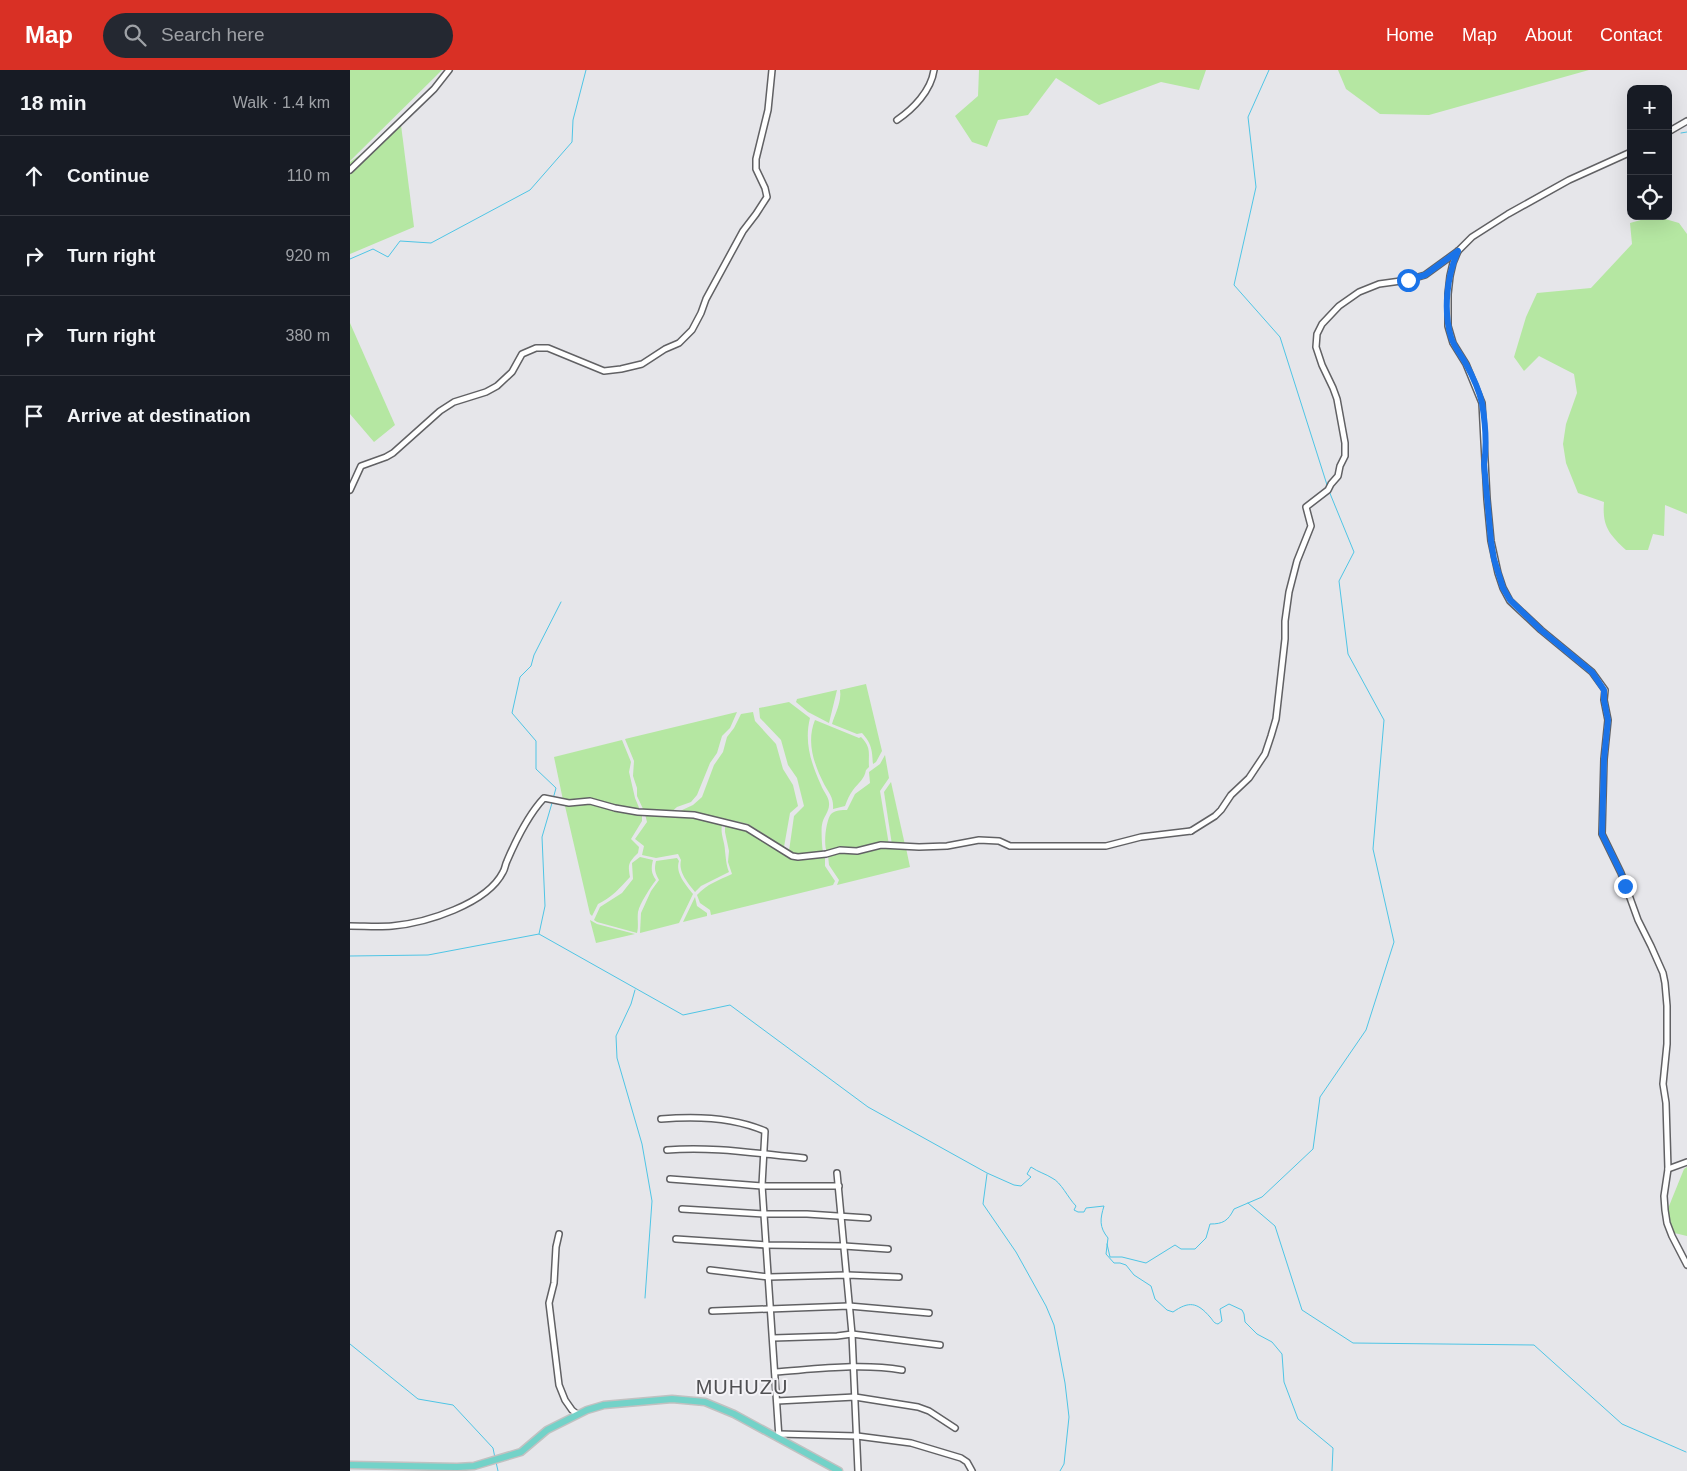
<!DOCTYPE html>
<html lang="en">
<head>
<meta charset="utf-8">
<style>
  :root { --surface:#171b24; --page:#242831; --text:#f1f3f6; --muted:#9ea1a6; --line:#363941; --accent:#d93025 }
  body { margin:0; font-family:Helvetica,sans-serif; background:var(--page); color:var(--text) }
  .controls { position:absolute; right:15px; top:15px; display:grid; overflow:hidden; border-radius:10px; box-shadow:0 5px 20px #0002 }
  .controls button { width:45px; height:45px; display:grid; place-items:center; padding:0; border:0; border-bottom:1px solid var(--line); background:var(--surface); color:var(--text); font:25px sans-serif }
  .stop { position:absolute; width:15px; height:15px; margin:-11px; border:4px solid #1a73e8; border-radius:50%; background:#fff }
  .stop.end { background:#1a73e8; border-color:#fff; box-shadow:0 1px 5px #0008 }
  .list { margin:0; padding:0; list-style:none }
  h2 { display:flex; justify-content:space-between; align-items:center; height:65px; margin:0; padding:0 20px; font-size:21px }
  h2 small { font-size:16px; font-weight:400; color:var(--muted) }
  .list li { display:grid; grid-template-columns:32px 1fr auto; gap:15px; align-items:center; box-sizing:border-box; height:80px; padding:0 20px; border-top:1px solid var(--line) }
  .list b { display:block; font-size:19px; white-space:nowrap }
  .list em { font-size:16px; font-style:normal; color:var(--muted) }
  .icon { flex:none; width:28px; height:28px; fill:none; stroke:currentColor; stroke-width:2; stroke-linecap:round; stroke-linejoin:round }
  .map { position:relative; flex:none; width:1337px; height:1401px; overflow:hidden }
  header { display:flex; align-items:center; gap:30px; box-sizing:border-box; height:70px; padding:0 25px; background:var(--accent); color:#fff }
  header strong { font-size:24px }
  nav { display:flex; gap:28px; margin-inline-start:auto; font-size:18px }
  .search { width:350px; height:45px; background:var(--page); display:flex; align-items:center; gap:12px; box-sizing:border-box; padding:0 18px; border-radius:28px; color:var(--muted); font-size:19px }
  main { display:flex }
  aside { flex:1; background:var(--surface) }
  .map>svg:first-child { display:block }
  .green { fill:#b5e7a2 }
  .lines { fill:none; stroke-linecap:round; stroke-linejoin:round }
  .stream { stroke:#4fc5e5; stroke-width:1 }
  .minor-casing { stroke:#616164; stroke-width:8 }
  .major-casing { stroke:#c1c1c1; stroke-width:9 }
  .minor { stroke:#fff; stroke-width:5 }
  .major { stroke:#73d2c8; stroke-width:6 }
  .route { stroke:#1a73e8; stroke-width:6 }
  .labels { text-anchor:middle; dominant-baseline:central; stroke-width:4; stroke-linejoin:round; paint-order:stroke }
  .quarter-label { font-size:20px; letter-spacing:1px; fill:#505053; stroke:#f4f3f7 }
</style>
</head>
<body>
<header>
<strong>Map</strong>
<div class="search"><svg class="icon" aria-label="search" viewBox="0 0 24 24"><circle cx="10" cy="10" r="6"/><path d="M15 15l6 6"/></svg>Search here</div>
<nav><a>Home</a><a>Map</a><a>About</a><a>Contact</a></nav>
</header>
<main>
<aside>
<h2>18 min<small>Walk · 1.4 km</small></h2>
<ul class="list">
<li><svg class="icon" aria-label="ahead" viewBox="0 0 24 24"><path d="M12 20V5M6 11l6-6 6 6"/></svg><div><b>Continue</b></div><em>110 m</em></li>
<li><svg class="icon" aria-label="right" viewBox="0 0 24 24"><path d="M7 20v-9h11M14 6l5 5-5 5"/></svg><div><b>Turn right</b></div><em>920 m</em></li>
<li><svg class="icon" aria-label="right" viewBox="0 0 24 24"><path d="M7 20v-9h11M14 6l5 5-5 5"/></svg><div><b>Turn right</b></div><em>380 m</em></li>
<li><svg class="icon" aria-label="arrive" viewBox="0 0 24 24"><path d="M6 21V4h12l-3 4 3 4H6"/></svg><div><b>Arrive at destination</b></div></li>
</ul>
</aside>
<div class="map">
<svg width="1337" height="1401" viewBox="0 0 1337 1401">
  <rect width="100%" height="100%" fill="#e6e6ea"/>
  <g class="green">
    <path d="M0 0H92L0 91Z"/>
    <path d="M629 0H856L849 20 811 12 749 35 706 8 678 45 648 50 637 77 622 72 605 46 628 26Z"/>
    <path d="M988 0H1239L1079 45 1030 44 996 19Z"/>
    <path d="M51 55 64 157 0 184V92Z"/>
    <path d="M1305 146 1329 153 1337 164V444L1315 435 1314 466 1303 464 1298 480H1276C1259 464 1252 456 1254 432L1228 423 1216 393 1213 374 1216 354 1227 323 1224 304 1189 286 1174 301 1164 287 1176 247 1187 223 1241 218 1282 174 1280 153Z"/>
    <path d="M0 253 45 355 24 372 0 344Z"/>
    <path d="M516 614 532 681 526 692 523 694C522 680 522 674 512 663L507 664 482 654C485 644 492 631 490 620Z"/>
    <path d="M487 620 479 653 458 642 446 632 447 629Z"/>
    <path d="M439 632 460 648C454 672 461 693 471 715 473 721 479 727 479 733 480 741 473 747 472 755 471 758 472 779 473 781L445 785 439 781 444 746 454 736 447 708 438 695 431 670 410 648 409 638Z"/>
    <path d="M387 642 380 658 372 666 367 683 360 693 347 725 341 732 327 737 320 743 294 741 287 726V718L283 706 284 691 275 669Z"/>
    <path d="M403 642 405 651 426 674 433 699 443 715 448 736 440 743 434 777 398 754 340 741H330L343 735 352 727 364 695 373 682 377 667 384 658 391 644Z"/>
    <path d="M465 650 509 668 511 667C522 678 518 684 519 697L516 700C514 710 509 712 503 720 499 725 497 731 495 736L483 739C484 728 479 723 474 714 464 694 456 672 465 650Z"/>
    <path d="M272 670 281 692 279 702 285 728 290 740 265 736 237 728 213 730 204 687Z"/>
    <path d="M535 685 539 708 530 721 539 775 477 782C473 775 476 750 481 744 485 740 492 740 497 740L505 724 520 713 519 702 530 694Z"/>
    <path d="M541 712 555 775H542L534 722Z"/>
    <path d="M238 733 292 745V751L281 769 289 777 288 783C278 793 278 794 280 807 270 818 261 828 248 834L242 846 240 844 215 736H230Z"/>
    <path d="M295 744 337 745 372 755C370 764 375 772 375 781 376 789 376 794 379 802L351 816 345 822C338 813 328 802 331 790L328 784 306 788 292 785 294 776 285 769 297 752Z"/>
    <path d="M375 756 397 758 444 789 475 786V796L485 811 483 815 361 845 360 840 350 833 347 825C357 814 369 810 382 804L378 792 379 781 375 762Z"/>
    <path d="M529 777 556 778 560 797 487 815 489 810 479 795 478 785 486 783H507Z"/>
    <path d="M290 787 303 790C301 798 301 803 306 810 300 818 290 833 288 842 287 849 289 856 287 863L247 852 244 850 250 837 272 823 283 809 282 793Z"/>
    <path d="M327 788 329 791C325 803 336 815 343 824L329 853 290 863 291 843 301 821 309 810C305 803 304 799 306 791Z"/>
    <path d="M345 827 347 836 357 843V846L333 852Z"/>
    <path d="M240 850 247 854 285 864 246 873Z"/>
    <path d="M1337 1097V1166L1320 1162 1315 1146 1334 1099Z"/>
  </g>
  <g class="lines">
    <g class="stream">
      <path d="M919 0 898 47 906 117 884 215 930 267 978 418"/>
      <path d="M1331 63 1337 62"/>
      <path d="M0 189 23 179 38 187 50 171 81 173 180 120 222 72 223 50 236 0"/>
      <path d="M203 729 206 718 186 699V671L162 643 170 607 181 596 184 585 211 532"/>
      <path d="M189 864 195 836 192 767 202 733"/>
      <path d="M0 886 78 885 189 864 333 945 380 935 518 1037 637 1103 664 1115 671 1116 681 1107 677 1104 681 1097C688 1102 696 1104 702 1108 711 1112 718 1128 726 1136L724 1140 728 1142H734L736 1138 754 1136C750 1149 749 1157 758 1168L756 1184 764 1193H770L776 1195 784 1205 801 1216 805 1229 817 1240 823 1242C839 1231 847 1232 860 1247 863 1250 863 1253 868 1254L872 1251 870 1239 879 1234 892 1240 894 1244 895 1252 907 1264 922 1272 932 1284 934 1312 948 1349 983 1378 982 1401"/>
      <path d="M285 920 281 934 266 966 267 988 292 1074 302 1131 295 1228"/>
      <path d="M637 1104 633 1134 666 1182 696 1236 704 1255 715 1313 719 1347 714 1394 710 1401"/>
      <path d="M898 1133 925 1156 952 1240 1003 1273 1184 1275 1272 1354 1336 1382"/>
      <path d="M757 1174 760 1187H772L796 1193 825 1175 831 1179H845L856 1168 860 1154C873 1154 878 1151 884 1139L912 1127 963 1079 970 1027 1016 960 1044 872 1023 779 1034 650 998 584 989 511 1004 482 979 421"/>
      <path d="M0 1274 68 1329 103 1335 143 1378 145 1388"/>
      <path d="M146 1392 148 1401"/>
    </g>
    <g class="minor-casing">
      <g id="minor">
        <path d="M547 50C563 39 581 21 584 0"/>
        <path d="M1318 62 1337 51"/>
        <path d="M0 100 84 19 99 0"/>
        <path d="M1108 181 1103 193 1100 206 1098 224V256L1103 273 1116 294 1132 333 1137 429 1141 471 1148 503 1153 518 1160 531 1191 560 1242 602 1255 620 1254 630 1258 650 1254 689 1252 764 1271 803 1288 850 1301 876 1313 903 1315 913 1317 936V974L1313 1014 1316 1033 1318 1099 1314 1126 1315 1140 1317 1153 1322 1166 1337 1195"/>
        <path d="M0 420 11 396 36 387 43 383 90 341 104 332 136 322 147 316 162 302 172 284 186 278H198L254 301 271 299 292 294 315 279 329 273 342 260 351 243 356 229 393 161 406 144 417 127 415 118 406 99V89L418 40 422 0"/>
        <path d="M841 761 865 746 871 740 881 725 899 708 915 684 921 666 926 649 935 569V551L939 522 947 491 961 456 956 437 978 420 981 414 988 406 990 396 995 386V373L987 329 983 318 972 295 966 277 967 264 972 254 989 236 1009 222 1029 214 1058 210 1075 205 1108 181 1122 167 1158 144 1219 110 1281 82"/>
        <path d="M0 856C14 856 29 857 42 856 76 853 137 834 153 802 155 799 155 795 157 791 166 770 178 745 194 728L219 733 240 731 265 738 288 742 344 745 397 758 442 786 448 787 476 784 490 780 507 781 531 775 569 777 597 776 629 770 649 771 660 776H756L791 767 841 761"/>
        <path d="M311 1049C345 1046 383 1047 415 1061L412 1115 429 1368"/>
        <path d="M317 1080C363 1076 409 1084 454 1088"/>
        <path d="M1318 1099 1337 1092"/>
        <path d="M487 1103 502 1264 508 1401"/>
        <path d="M320 1109 412 1116H489"/>
        <path d="M332 1139 414 1144H457L518 1148"/>
        <path d="M209 1164 206 1177 204 1213 199 1233 209 1315 215 1330 222 1340 227 1344"/>
        <path d="M326 1169 416 1175 494 1176 538 1179"/>
        <path d="M360 1200 419 1207 497 1205 549 1207"/>
        <path d="M362 1241 499 1236 579 1243"/>
        <path d="M423 1268 487 1266 502 1264 590 1275"/>
        <path d="M425 1302C467 1299 511 1293 552 1300"/>
        <path d="M427 1331 505 1327 568 1337 579 1341 605 1358"/>
        <path d="M429 1364 507 1366 561 1373 611 1388 617 1392 622 1401"/>
      </g>
    </g>
    <g class="major-casing">
      <path id="major" d="M0 1395 107 1397 124 1396 171 1382 197 1360 237 1340 254 1335 322 1329 355 1332 384 1344 489 1401"/>
    </g>
    <use href="#minor" class="minor"/>
    <use href="#major" class="major"/>
  </g>
  <g class="lines">
    <path class="route" d="M1058 210 1075 205 1108 181C1097 206 1093 240 1101 267 1104 277 1111 285 1116 294 1122 305 1129 320 1132 333 1135 351 1137 375 1134 394L1141 471 1144 489 1153 518 1160 530 1191 560 1242 602 1254 620V630L1258 650 1254 689 1252 764 1271 803 1275 816"/>
  </g>
  <g class="labels">
    <g class="quarter-label">
      <text x="392" y="1317">MUHUZU</text>
    </g>
  </g>
</svg>
<div class="controls">
<button>+</button>
<button>−</button>
<button><svg class="icon" aria-label="locate" viewBox="0 0 24 24"><circle cx="12" cy="12" r="6"/><path d="M12 2v4M12 18v4M2 12h4M18 12h4"/></svg></button>
</div>
<div class="stop" style="left:1058px;top:210px"></div>
<div class="stop end" style="left:1275px;top:816px"></div>
</div>
</main>
</body>
</html>
